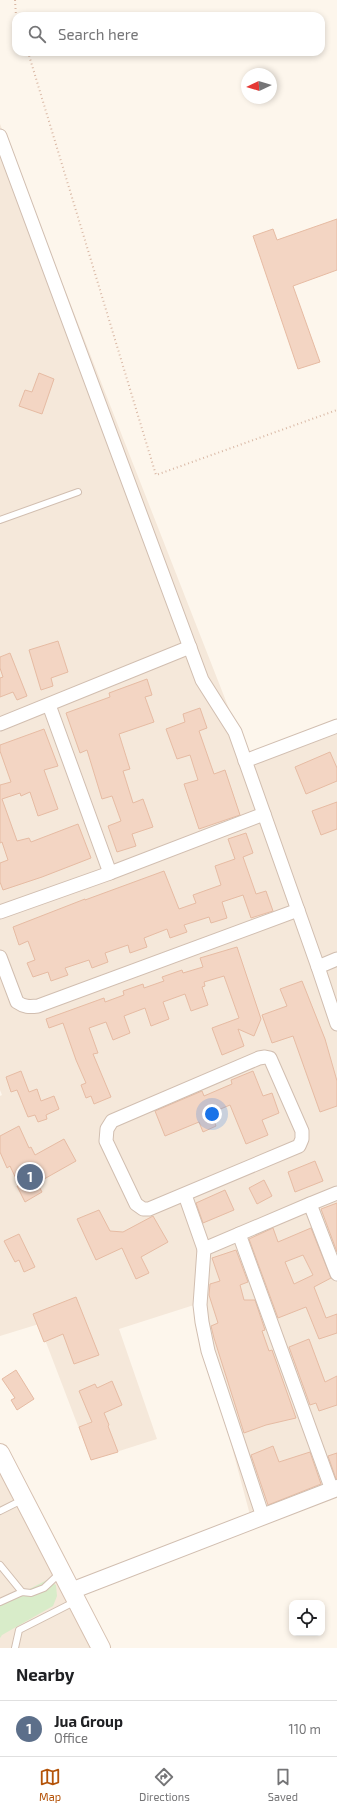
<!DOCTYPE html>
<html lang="en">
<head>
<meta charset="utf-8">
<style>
  :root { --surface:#fff; --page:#f2f2f2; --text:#202124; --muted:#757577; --line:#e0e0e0; --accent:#b45309 }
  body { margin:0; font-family:"Exo 2",sans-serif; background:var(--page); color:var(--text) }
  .controls { position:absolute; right:12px; bottom:12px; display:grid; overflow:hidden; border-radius:8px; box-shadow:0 2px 6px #0003 }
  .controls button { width:36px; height:36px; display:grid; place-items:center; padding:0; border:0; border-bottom:1px solid var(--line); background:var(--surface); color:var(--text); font:20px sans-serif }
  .compass { position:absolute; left:241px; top:68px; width:36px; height:36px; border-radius:50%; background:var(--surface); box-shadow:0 2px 6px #0003; rotate:266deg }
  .you { position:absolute; left:212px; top:1114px; width:14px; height:14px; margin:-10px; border:3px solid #fff; border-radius:50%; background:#1a73e8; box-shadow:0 0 0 6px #1a73e833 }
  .badge { display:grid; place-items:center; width:26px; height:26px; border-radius:50%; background:var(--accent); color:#fff; font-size:13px; font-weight:700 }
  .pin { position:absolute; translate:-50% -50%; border:2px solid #fff; box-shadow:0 1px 4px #0006 }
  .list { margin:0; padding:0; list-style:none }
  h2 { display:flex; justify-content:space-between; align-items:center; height:52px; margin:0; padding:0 16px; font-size:17px }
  h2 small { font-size:13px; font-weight:400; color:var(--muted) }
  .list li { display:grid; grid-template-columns:26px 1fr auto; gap:12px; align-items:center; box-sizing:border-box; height:56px; padding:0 16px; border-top:1px solid var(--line) }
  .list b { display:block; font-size:15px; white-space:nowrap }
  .list p { margin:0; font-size:13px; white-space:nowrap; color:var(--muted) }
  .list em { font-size:13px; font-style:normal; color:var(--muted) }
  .icon { flex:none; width:22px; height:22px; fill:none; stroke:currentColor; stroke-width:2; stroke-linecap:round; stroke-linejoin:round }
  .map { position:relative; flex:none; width:337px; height:1648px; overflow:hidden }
  .search { position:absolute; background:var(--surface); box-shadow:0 2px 6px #0003; left:12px; right:12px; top:12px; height:44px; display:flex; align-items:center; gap:10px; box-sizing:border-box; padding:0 14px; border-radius:12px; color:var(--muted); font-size:15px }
  .sheet { height:108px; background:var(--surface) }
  nav { display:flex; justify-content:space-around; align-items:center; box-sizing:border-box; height:56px; border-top:1px solid var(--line); background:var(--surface); font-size:11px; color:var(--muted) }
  nav a { display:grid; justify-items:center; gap:2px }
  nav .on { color:var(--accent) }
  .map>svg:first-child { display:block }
  .residential { fill:#f5e8da }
  .green { fill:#d8ecc9 }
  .building { fill:#f3d5c3; stroke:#e6bba3; fill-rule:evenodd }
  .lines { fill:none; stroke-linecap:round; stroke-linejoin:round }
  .service-casing { stroke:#d1beb0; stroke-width:8 }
  .minor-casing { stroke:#d1beb0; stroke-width:15 }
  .tertiary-casing { stroke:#d1beb0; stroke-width:18 }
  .secondary-casing { stroke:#d6c0b0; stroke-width:20 }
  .path { stroke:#d9b8a5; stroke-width:2; stroke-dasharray:1 3; stroke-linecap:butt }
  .service { stroke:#fff; stroke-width:6 }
  .minor { stroke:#fff; stroke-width:13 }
  .tertiary { stroke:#fff; stroke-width:16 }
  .secondary { stroke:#fff; stroke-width:18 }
</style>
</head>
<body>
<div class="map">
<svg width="337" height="1648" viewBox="0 0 337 1648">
  <rect width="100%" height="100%" fill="#fdf6ec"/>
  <g class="residential">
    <path d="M0 124 251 765 337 734V1480L250 1515 194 1305 119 1329 157 1439 91 1460 39 1324 0 1336V1096L2 1095 0 1090Z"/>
    <path d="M0 1459 96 1648H0Z"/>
  </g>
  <path class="green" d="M47 1580 56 1585 57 1596 53 1606 2 1635 0 1638V1604Z"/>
  <g class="building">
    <path d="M337 219V270L293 286 320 362 298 369 253 236 273 229 277 240Z"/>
    <path d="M39 373 54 379 42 414 19 406 25 390 32 392Z"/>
    <path d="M58 641 68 672 51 678 53 686 41 690 29 650Z"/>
    <path d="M10 653 27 696 17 700 13 692 0 697V678L3 677 0 668V657Z"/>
    <path d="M147 679 152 695 145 697 154 722 119 734 130 769 123 771 133 803 143 799 153 827 132 834 136 846 117 852 108 826 121 821 112 796 102 799 87 750 80 753 66 713 110 697 109 693Z"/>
    <path d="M200 708 207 728 199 731 214 774 225 770 240 815 199 829 184 784 198 780 190 755 177 759 166 729 185 722 183 714Z"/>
    <path d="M44 729 58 766 44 770 58 809 38 816 30 792 21 796 20 793 2 799 17 841 29 838 31 842 78 824 91 858 42 877 3 890 0 882V863L8 860 2 842 0 843V785L11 782 0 751V745Z"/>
    <path d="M330 752 337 768V781L306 794 295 767Z"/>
    <path d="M337 802V829L321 835 312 811Z"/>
    <path d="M246 833 253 853 243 857 256 894 266 891 273 911 251 918 243 895 222 902 227 918 211 923 209 917 184 925 187 932 170 938 167 929 144 938 147 947 130 953 128 945 105 953 108 962 92 968 89 960 65 968 68 975 51 981 48 972 33 977 27 963 35 960 28 941 19 945 13 927 85 899V900L164 871 179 909 196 903 193 895 221 885 215 866 235 859 228 839Z"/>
    <path d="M237 947 261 1019 254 1036 238 1029 244 1046 222 1055 212 1028 239 1018 224 976 204 982 205 986 202 987 208 1005 191 1011 185 994 163 1002 169 1019 151 1026 145 1008 124 1016 130 1033 113 1040 106 1022 89 1028 98 1053 93 1054 111 1097 94 1104 91 1096 86 1098 81 1085 86 1083 76 1060 63 1023 49 1028 46 1019 104 998 105 1002 124 995 123 991 143 984 144 988 164 981 162 977 182 970 183 973 203 967 200 958Z"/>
    <path d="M302 981 325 1039 337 1081V1106L320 1112 293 1036 272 1043 262 1015 287 1006 280 989Z"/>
    <path d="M21 1071 29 1092 37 1089 41 1101 54 1096 59 1109 46 1115 47 1119 38 1122 35 1115 28 1117 17 1090 11 1092 6 1077Z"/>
    <path d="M253 1071 263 1096 272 1093 279 1113 262 1120 268 1135 246 1144 230 1105 211 1113 216 1126 203 1132 199 1122 165 1136 155 1111 202 1091 204 1096 232 1084 231 1080Z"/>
    <path d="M19 1126 29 1148 31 1147 35 1155 64 1139 76 1161 37 1183 42 1192 25 1202 17 1186 19 1185 10 1166 7 1168 0 1152V1136Z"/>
    <path d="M315 1161 323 1181 295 1192 288 1172Z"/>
    <path d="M264 1180 272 1196 257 1204 249 1188Z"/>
    <path d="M225 1190 234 1210 203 1223 196 1203Z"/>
    <path d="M337 1203V1252L321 1209Z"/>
    <path d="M99 1210 110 1231 123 1232 153 1216 168 1242 141 1257 149 1273 136 1279 122 1248 96 1260 77 1219Z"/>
    <path d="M273 1228 278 1242 311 1228 331 1278 314 1287 326 1318 337 1314V1333L319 1339 306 1307 278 1318 249 1239ZM303 1255 313 1275 294 1284 285 1262Z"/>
    <path d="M19 1234 35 1267 24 1272 19 1260 15 1262 4 1241Z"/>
    <path d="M236 1250 248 1282 240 1285 244 1300H255L265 1330 262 1331 269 1351 272 1350 296 1418 266 1425 244 1433 214 1338 211 1326 218 1323 209 1295 210 1284 220 1281 212 1258Z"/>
    <path d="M76 1297 99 1355 74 1364 63 1334 44 1342 33 1314Z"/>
    <path d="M309 1339 325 1382 337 1376V1405L319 1411 316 1403 310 1405 289 1347Z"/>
    <path d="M16 1370 34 1399 17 1410 11 1400 15 1398 2 1379Z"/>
    <path d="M112 1381 122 1405 104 1413 109 1425 108 1426 118 1452 91 1460 79 1427 92 1422 79 1391 95 1384 97 1388Z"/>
    <path d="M273 1446 279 1462 310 1452 321 1484 268 1505 251 1455Z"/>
    <path d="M337 1453V1479H336L328 1456Z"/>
  </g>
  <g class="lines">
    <g class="service-casing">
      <g id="service">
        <path d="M0 520 78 492"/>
        <path d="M0 1511 22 1500"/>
        <path d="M0 1565 22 1592"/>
        <path d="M0 1602 22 1592 31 1593 44 1588 60 1573"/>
        <path d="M15 1648 19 1630 76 1601"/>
      </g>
    </g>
    <g class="minor-casing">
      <g id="minor">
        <path d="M0 136 202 680 235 732 318 967 337 1024"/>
        <path d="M49 705 110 873"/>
        <path d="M0 724 190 647"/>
        <path d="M245 761 337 726"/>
        <path d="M0 912 110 873 264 814"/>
        <path d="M0 957 17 1002C24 1007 29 1007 38 1006L298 910"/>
        <path d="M318 967 337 959"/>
        <path d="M265 1057 270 1058 302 1131V1139L299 1146 149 1209H143L136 1204 106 1141 107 1129 112 1121 259 1058Z"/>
        <path d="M185 1195 204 1249 200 1305 202 1322 208 1351 263 1517"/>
        <path d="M310 1204 337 1193"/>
        <path d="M239 1234 332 1490"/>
        <path d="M204 1249 310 1204 337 1274"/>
      </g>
    </g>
    <g class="tertiary-casing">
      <path id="tertiary" d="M71 1591 337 1488"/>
    </g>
    <g class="secondary-casing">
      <path id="secondary" d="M0 1453 101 1648"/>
    </g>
    <g class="path">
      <path d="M15 0 16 16"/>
      <path d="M28 52 156 475 337 410"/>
    </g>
    <use href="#service" class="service"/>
    <use href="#minor" class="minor"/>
    <use href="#tertiary" class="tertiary"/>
    <use href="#secondary" class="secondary"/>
  </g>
</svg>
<div class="controls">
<button><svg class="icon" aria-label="locate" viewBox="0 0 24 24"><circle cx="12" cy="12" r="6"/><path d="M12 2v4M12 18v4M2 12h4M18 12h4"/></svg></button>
</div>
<svg class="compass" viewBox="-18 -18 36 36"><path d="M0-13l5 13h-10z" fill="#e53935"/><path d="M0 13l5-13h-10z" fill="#757577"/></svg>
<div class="you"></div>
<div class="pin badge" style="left:30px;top:1177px;background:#5c6f8a">1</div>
<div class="search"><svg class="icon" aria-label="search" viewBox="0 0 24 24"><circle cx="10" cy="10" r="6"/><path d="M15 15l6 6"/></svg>Search here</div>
</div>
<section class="sheet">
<h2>Nearby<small></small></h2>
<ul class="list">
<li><span class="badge" style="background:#5c6f8a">1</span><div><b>Jua Group</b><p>Office</p></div><em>110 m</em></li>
</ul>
</section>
<nav>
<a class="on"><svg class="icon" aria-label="map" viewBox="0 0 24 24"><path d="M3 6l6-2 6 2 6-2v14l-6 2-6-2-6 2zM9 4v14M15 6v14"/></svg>Map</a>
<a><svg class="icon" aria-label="directions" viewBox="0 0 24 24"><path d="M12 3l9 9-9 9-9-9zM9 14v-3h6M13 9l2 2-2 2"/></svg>Directions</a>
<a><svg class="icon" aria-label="saved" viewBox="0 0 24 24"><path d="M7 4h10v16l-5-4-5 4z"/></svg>Saved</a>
</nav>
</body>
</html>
